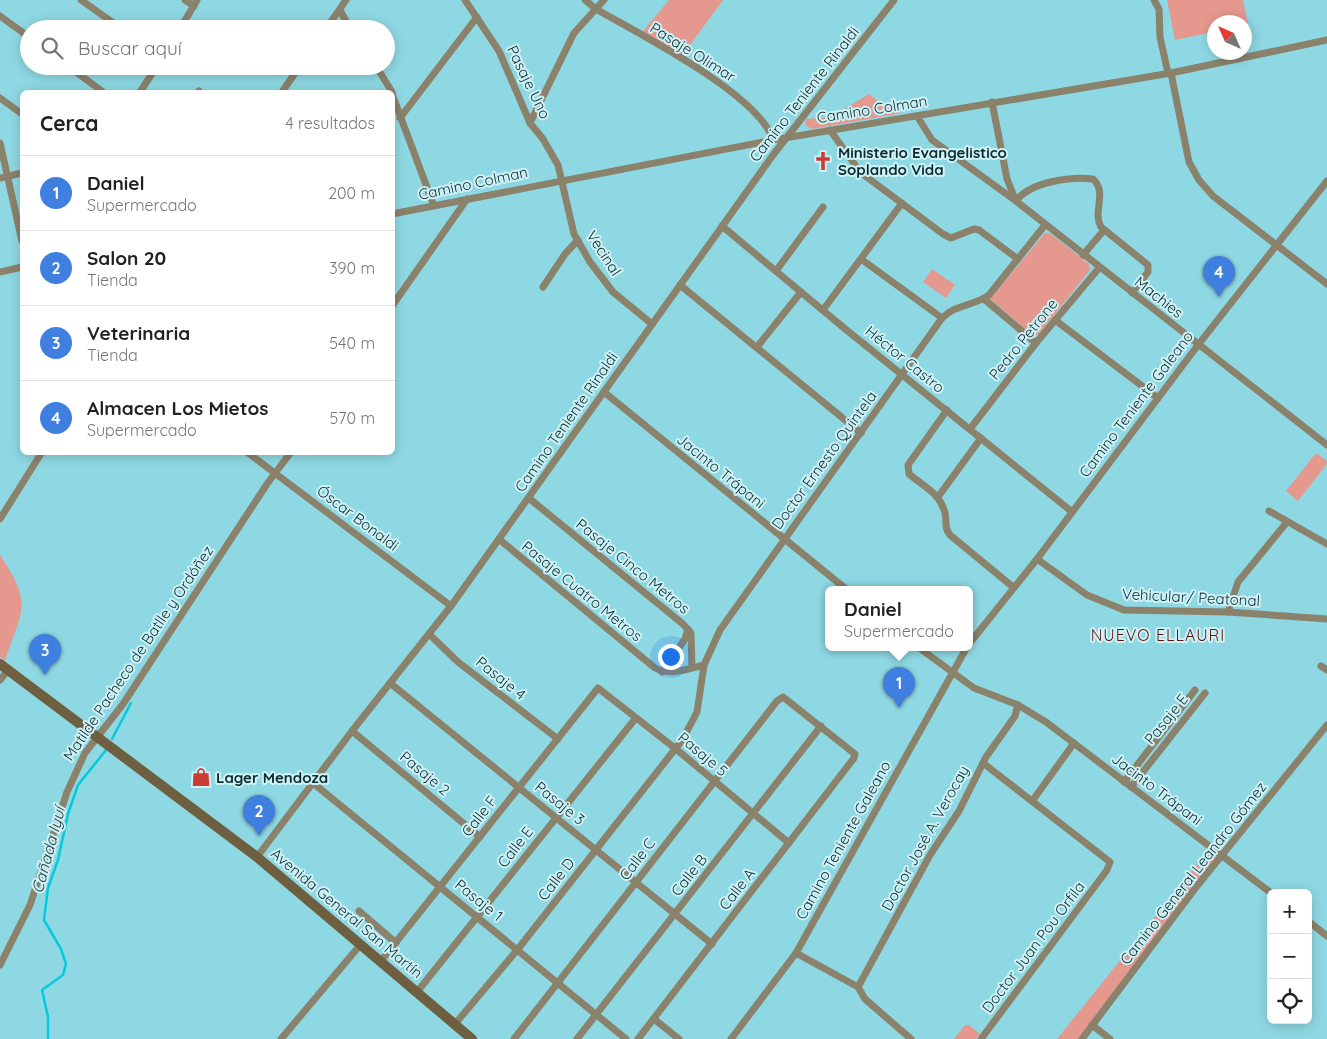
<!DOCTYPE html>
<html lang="es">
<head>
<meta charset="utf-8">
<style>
  :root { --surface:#fff; --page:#f2f2f2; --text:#222; --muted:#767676; --line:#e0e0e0; --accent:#c93b33 }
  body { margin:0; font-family:Quicksand,sans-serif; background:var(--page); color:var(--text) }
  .controls { position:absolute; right:15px; bottom:15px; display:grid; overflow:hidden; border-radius:8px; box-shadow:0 2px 12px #0003 }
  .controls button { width:45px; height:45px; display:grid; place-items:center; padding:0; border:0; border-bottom:1px solid var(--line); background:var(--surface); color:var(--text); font:25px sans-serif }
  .compass { position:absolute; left:1207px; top:15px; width:45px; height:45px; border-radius:50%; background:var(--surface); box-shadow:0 2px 12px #0003; rotate:315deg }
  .you { position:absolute; left:670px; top:656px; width:18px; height:18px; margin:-12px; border:4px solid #fff; border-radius:50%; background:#1a73e8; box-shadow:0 0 0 8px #1a73e833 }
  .badge { display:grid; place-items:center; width:32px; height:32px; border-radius:50%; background:var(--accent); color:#fff; font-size:16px; font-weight:700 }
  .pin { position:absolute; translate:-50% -41px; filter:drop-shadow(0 1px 2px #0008) }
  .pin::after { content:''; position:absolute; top:26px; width:18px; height:15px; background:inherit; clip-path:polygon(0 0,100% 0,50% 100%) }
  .popup { position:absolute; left:825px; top:586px; width:148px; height:65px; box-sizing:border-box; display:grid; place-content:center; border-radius:8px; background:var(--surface); filter:drop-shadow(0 1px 4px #0005); font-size:16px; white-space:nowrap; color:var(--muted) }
  .popup b { font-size:19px; color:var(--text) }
  .popup::after { content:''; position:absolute; left:50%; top:100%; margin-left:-10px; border:10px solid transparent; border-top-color:var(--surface) }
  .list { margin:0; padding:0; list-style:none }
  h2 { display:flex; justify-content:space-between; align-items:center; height:65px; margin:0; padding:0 20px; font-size:21px }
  h2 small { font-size:16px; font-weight:400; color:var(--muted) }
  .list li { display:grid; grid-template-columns:32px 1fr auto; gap:15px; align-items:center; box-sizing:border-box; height:75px; padding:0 20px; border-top:1px solid var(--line) }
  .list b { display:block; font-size:19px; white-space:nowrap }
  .list p { margin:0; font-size:16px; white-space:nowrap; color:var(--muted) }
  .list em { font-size:16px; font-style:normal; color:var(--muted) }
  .icon { flex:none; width:28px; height:28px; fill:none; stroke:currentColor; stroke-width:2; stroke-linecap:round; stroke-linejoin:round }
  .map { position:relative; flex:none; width:1327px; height:1039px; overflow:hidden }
  .search { position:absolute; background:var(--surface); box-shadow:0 2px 12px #0003; left:20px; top:20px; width:375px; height:55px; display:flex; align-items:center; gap:12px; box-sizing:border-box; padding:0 18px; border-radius:28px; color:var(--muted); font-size:19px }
  .panel { position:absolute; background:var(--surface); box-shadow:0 2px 12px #0003; left:20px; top:90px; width:375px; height:365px; border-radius:8px }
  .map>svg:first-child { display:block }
  .green { fill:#e5988e }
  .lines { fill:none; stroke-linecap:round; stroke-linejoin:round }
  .stream { stroke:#08c8dc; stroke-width:2.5 }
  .street { stroke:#8b826c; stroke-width:7 }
  .secondary { stroke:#6d5f3f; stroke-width:10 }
  .labels { text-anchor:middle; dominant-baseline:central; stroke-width:4; stroke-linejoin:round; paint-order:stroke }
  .street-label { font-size:15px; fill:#0b2b2f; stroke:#cff2f7 }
  .poi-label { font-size:15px; font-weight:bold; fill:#0b2b2f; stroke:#cff2f7; text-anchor:start }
  .neighbourhood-label { font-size:16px; letter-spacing:1px; fill:#5a1612; stroke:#cff2f7 }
  .water-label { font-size:16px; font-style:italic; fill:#233c40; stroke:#cff2f7 }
</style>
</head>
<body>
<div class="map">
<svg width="1327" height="1039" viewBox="0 0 1327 1039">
  <rect width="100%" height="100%" fill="#8ed8e3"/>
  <g class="green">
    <path d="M669 0H723L682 56 643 31Z"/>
    <path d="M1167 0H1243L1248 25 1245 26 1244 22H1214V32L1175 40Z"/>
    <path d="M869 94 886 107 902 113 812 129 805 125 806 119 844 116 841 111Z"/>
    <path d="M1045 233 1051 234 1089 264 1090 270 1039 334 1033 336 990 299Z"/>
    <path d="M932 269 955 285 946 298 923 282Z"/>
    <path d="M1316 453 1327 461V464L1298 501 1286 491Z"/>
    <path d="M0 555C34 606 22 609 5 661L0 657Z"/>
    <path d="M1211 847 1222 856 1082 1039H1057Z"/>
    <path d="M965 1025H969L980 1034 976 1039H954Z"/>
  </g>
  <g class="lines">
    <g class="stream">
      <path d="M112 739 131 703"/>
      <path d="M48 1039V1017L42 990 63 975 66 964 61 949 44 920 48 888 58 860 68 814 78 785 106 750"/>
    </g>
    <g class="street">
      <path d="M81 0 122 29"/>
      <path d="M185 0 194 6"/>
      <path d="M465 0 499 51 530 123 543 139 558 165 574 234 590 262 613 292 652 324"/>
      <path d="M585 0 596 9C639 34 759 94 773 140"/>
      <path d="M1154 0 1159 9 1160 37 1168 73"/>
      <path d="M340 10 350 29"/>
      <path d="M0 16 29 37"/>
      <path d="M180 29 197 0"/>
      <path d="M326 29 346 0"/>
      <path d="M68 66 103 92"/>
      <path d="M376 66 392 92"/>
      <path d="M1171 73 1189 162 1199 180 1213 196 1327 284"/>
      <path d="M140 92 157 66"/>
      <path d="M198 92 199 91"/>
      <path d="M282 92 300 66"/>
      <path d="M392 94 434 206"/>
      <path d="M0 98 22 114"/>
      <path d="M992 102 1007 179 1016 201C1030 182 1071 176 1093 179 1108 193 1092 211 1101 227L1148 265V272L1132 293"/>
      <path d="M917 116 932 140 1016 201 1327 445"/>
      <path d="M400 118 477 17"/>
      <path d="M530 123 574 33 604 0"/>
      <path d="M830 130 860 172 943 234 951 238 974 229 979 230 1018 259"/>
      <path d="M0 143 22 241"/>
      <path d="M0 178 22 173"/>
      <path d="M392 214 773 140 1171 73 1327 40"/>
      <path d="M722 226 844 328 1071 511"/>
      <path d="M1083 255 1104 230"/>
      <path d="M861 259 942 318"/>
      <path d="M776 271 823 207"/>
      <path d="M0 272 22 267"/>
      <path d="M680 285 861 433"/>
      <path d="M543 287 565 254 578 240"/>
      <path d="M984 299 1036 343"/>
      <path d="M392 306 467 199"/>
      <path d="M823 310 902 203"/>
      <path d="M1055 320 1158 398"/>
      <path d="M757 347 801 292"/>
      <path d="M604 392 846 589"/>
      <path d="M947 410 908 465 909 474C922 485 939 493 944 510 948 519 943 527 950 535L1013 587"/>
      <path d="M970 429 1036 343 1099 268"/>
      <path d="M247 452 451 606"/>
      <path d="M938 497 981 438"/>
      <path d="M530 499 683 624 691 633 692 667"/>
      <path d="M1269 511 1327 544"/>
      <path d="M0 519 42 452"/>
      <path d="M500 540 655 668C670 676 688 669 704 665"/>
      <path d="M1037 559 1087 595 1124 610 1228 612 1327 619"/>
      <path d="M1228 612 1238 582 1287 522"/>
      <path d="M429 634 458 662 558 739"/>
      <path d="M969 644 1037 559 1198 345 1327 181"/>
      <path d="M918 647 974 688 1018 705 1046 722 1271 893"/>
      <path d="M1321 666 1327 670"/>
      <path d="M662 672 685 639 688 629"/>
      <path d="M0 680 8 670"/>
      <path d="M390 683 712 944"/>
      <path d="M352 731 480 837"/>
      <path d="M1124 782 1195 690"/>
      <path d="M313 783 626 1039"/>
      <path d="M1131 787 1205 693"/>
      <path d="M1033 800 1074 743"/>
      <path d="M257 857 352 731 451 606 773 155 894 0"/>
      <path d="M359 911 396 943"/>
      <path d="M1308 921 1327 936"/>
      <path d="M796 953 858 987 865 999 911 1039"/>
      <path d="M381 961 598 688 676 749 789 843"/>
      <path d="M0 965 30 905 67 792 85 753 123 704 267 484 291 452"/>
      <path d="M858 987 930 855 959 811 986 757 1015 716 1018 705"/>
      <path d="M417 992 635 719"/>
      <path d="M654 1019 679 1039"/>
      <path d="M455 1024 518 949 683 739 697 712 704 665 720 630 942 318C956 304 974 306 989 295L1045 225"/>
      <path d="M1092 1025 1110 1039"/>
      <path d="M281 1039 361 944"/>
      <path d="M514 1039 777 701 783 697 855 754 854 758 638 1039"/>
      <path d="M577 1039 821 726"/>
      <path d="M731 1039 796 953 967 647"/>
      <path d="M981 1039 1107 870 1110 862 983 763"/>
      <path d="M1082 1039 1197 886 1327 725"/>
    </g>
    <path class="secondary" d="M0 664 257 857 472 1039"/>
  </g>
  <defs>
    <g id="church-bare" transform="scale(1.5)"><path d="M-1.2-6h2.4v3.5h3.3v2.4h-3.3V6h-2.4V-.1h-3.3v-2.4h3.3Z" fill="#c93b33" stroke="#cff2f7" stroke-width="2.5" paint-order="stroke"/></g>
    <g id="shop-bare" transform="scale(1.5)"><path d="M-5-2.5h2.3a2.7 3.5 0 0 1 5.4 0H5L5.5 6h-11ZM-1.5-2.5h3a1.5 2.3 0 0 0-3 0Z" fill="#c93b33" stroke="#cff2f7" stroke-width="2.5" paint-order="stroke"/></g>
  </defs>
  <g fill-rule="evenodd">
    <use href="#church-bare" x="823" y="161"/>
    <use href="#shop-bare" x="201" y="777"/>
  </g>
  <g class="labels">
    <g class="street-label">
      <text transform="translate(693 52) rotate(32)">Pasaje Olimar</text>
      <text transform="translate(529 82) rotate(64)">Pasaje Uno</text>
      <text transform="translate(804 94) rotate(-52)">Camino Teniente Rinaldi</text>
      <text transform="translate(872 109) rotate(-9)">Camino Colman</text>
      <text transform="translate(473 183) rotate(-12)">Camino Colman</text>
      <text transform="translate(604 253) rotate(57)">Vecinal</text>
      <text transform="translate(1159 297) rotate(38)">Machies</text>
      <text transform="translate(1023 339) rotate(-51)">Pedro Petrone</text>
      <text transform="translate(905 359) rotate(39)">Héctor Castro</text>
      <text transform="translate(1136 404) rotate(-53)">Camino Teniente Galeano</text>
      <text transform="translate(566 422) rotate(-55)">Camino Teniente Rinaldi</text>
      <text transform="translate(824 460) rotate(-54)">Doctor Ernesto Quintela</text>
      <text transform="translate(721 471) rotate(39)">Jacinto Trápani</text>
      <text transform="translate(358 518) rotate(37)">Óscar Bonaldi</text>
      <text transform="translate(633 566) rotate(39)">Pasaje Cinco Metros</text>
      <text transform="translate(582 591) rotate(39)">Pasaje Cuatro Metros</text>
      <text transform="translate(1191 597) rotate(3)">Vehicular/ Peatonal</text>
      <text transform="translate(138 653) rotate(-56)">Matilde Pacheco de Batlle y Ordóñez</text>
      <text transform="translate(501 678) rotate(39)">Pasaje 4</text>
      <text transform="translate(1166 719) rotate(-51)">Pasaje E</text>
      <text transform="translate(703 754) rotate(40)">Pasaje 5</text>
      <text transform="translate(425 773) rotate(40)">Pasaje 2</text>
      <text transform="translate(1157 789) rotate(37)">Jacinto Trápani</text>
      <text transform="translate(560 803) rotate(39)">Pasaje 3</text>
      <text transform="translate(479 816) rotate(-52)">Calle F</text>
      <text transform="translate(925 838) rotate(-61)">Doctor José A. Verocay</text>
      <text transform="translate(843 840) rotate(-61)">Camino Teniente Galeano</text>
      <text transform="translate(515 847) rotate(-52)">Calle E</text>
      <text transform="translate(637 859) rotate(-53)">Calle C</text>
      <text transform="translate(1193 873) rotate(-52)">Camino General Leandro Gómez</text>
      <text transform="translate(689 875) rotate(-52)">Calle B</text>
      <text transform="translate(556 879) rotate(-52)">Calle D</text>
      <text transform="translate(737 889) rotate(-52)">Calle A</text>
      <text transform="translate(479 900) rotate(39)">Pasaje 1</text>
      <text transform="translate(347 913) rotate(40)">Avenida General San Martín</text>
      <text transform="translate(1033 947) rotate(-53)">Doctor Juan Pou Orfila</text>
    </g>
    <g class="poi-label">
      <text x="838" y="152">Ministerio Evangelistico<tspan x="838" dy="17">Soplando Vida</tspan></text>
      <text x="216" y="777">Lager Mendoza</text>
    </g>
    <g class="neighbourhood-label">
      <text x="1158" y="635">NUEVO ELLAURI</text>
    </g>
    <g class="water-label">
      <text transform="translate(48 850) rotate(-75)">Cañada Iyuí</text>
    </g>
  </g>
</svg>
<div class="controls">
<button>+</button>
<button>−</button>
<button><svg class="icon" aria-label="locate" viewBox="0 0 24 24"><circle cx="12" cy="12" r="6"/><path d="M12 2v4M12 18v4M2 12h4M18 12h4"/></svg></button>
</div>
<svg class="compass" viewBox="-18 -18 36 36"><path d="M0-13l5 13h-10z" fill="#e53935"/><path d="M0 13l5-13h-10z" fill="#767676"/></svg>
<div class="you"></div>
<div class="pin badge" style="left:899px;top:708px;background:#3f7fe0">1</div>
<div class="popup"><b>Daniel</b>Supermercado</div>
<div class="pin badge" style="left:259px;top:836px;background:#3f7fe0">2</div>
<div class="pin badge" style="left:45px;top:675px;background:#3f7fe0">3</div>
<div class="pin badge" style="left:1219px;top:297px;background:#3f7fe0">4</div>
<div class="search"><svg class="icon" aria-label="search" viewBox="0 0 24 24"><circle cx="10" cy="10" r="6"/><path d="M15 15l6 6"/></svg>Buscar aquí</div>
<section class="panel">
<h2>Cerca<small>4 resultados</small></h2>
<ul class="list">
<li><span class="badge" style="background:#3f7fe0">1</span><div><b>Daniel</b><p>Supermercado</p></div><em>200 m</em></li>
<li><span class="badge" style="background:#3f7fe0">2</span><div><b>Salon 20</b><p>Tienda</p></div><em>390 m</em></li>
<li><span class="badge" style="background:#3f7fe0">3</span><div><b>Veterinaria</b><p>Tienda</p></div><em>540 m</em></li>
<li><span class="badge" style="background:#3f7fe0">4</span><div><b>Almacen Los Mietos</b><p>Supermercado</p></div><em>570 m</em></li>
</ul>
</section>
</div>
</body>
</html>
